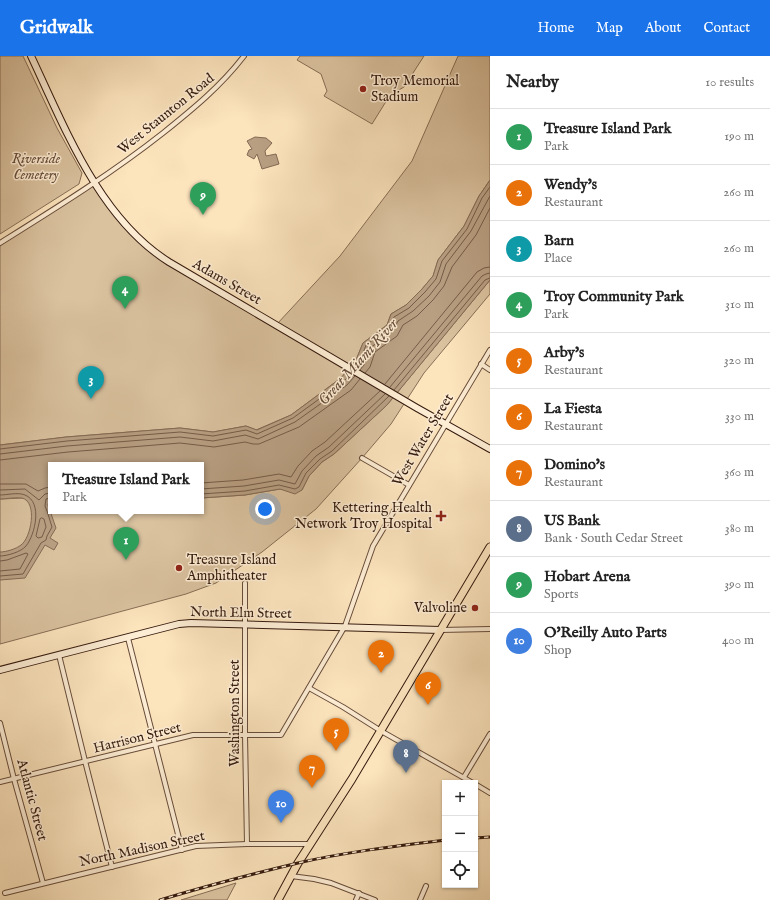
<!DOCTYPE html>
<html lang="en">
<head>
<meta charset="utf-8">
<style>
  :root { --surface:#fff; --page:#f2f2f2; --text:#222; --muted:#767676; --line:#e0e0e0; --accent:#1a73e8 }
  body { margin:0; font-family:"IM FELL English",serif; background:var(--page); color:var(--text) }
  .controls { position:absolute; right:12px; bottom:12px; display:grid; overflow:hidden; border-radius:0px; box-shadow:0 1px 3px #0004 }
  .controls button { width:36px; height:36px; display:grid; place-items:center; padding:0; border:0; border-bottom:1px solid var(--line); background:var(--surface); color:var(--text); font:20px sans-serif }
  .you { position:absolute; left:265px; top:453px; width:14px; height:14px; margin:-10px; border:3px solid #fff; border-radius:50%; background:#1a73e8; box-shadow:0 0 0 6px #1a73e833 }
  .badge { display:grid; place-items:center; width:26px; height:26px; border-radius:50%; background:var(--accent); color:#fff; font-size:13px; font-weight:700 }
  .pin { position:absolute; translate:-50% -33px; filter:drop-shadow(0 1px 2px #0008) }
  .pin::after { content:''; position:absolute; top:21px; width:14px; height:12px; background:inherit; clip-path:polygon(0 0,100% 0,50% 100%) }
  .popup { position:absolute; left:48px; top:406px; width:156px; height:52px; box-sizing:border-box; display:grid; place-content:center; border-radius:0px; background:var(--surface); filter:drop-shadow(0 1px 3px #0005); font-size:13px; white-space:nowrap; color:var(--muted) }
  .popup b { font-size:15px; color:var(--text) }
  .popup::after { content:''; position:absolute; left:50%; top:100%; margin-left:-8px; border:8px solid transparent; border-top-color:var(--surface) }
  .list { margin:0; padding:0; list-style:none }
  h2 { display:flex; justify-content:space-between; align-items:center; height:52px; margin:0; padding:0 16px; font-size:17px }
  h2 small { font-size:13px; font-weight:400; color:var(--muted) }
  .list li { display:grid; grid-template-columns:26px 1fr auto; gap:12px; align-items:center; box-sizing:border-box; height:56px; padding:0 16px; border-top:1px solid var(--line) }
  .list b { display:block; font-size:15px; white-space:nowrap }
  .list p { margin:0; font-size:13px; white-space:nowrap; color:var(--muted) }
  .list em { font-size:13px; font-style:normal; color:var(--muted) }
  .icon { flex:none; width:22px; height:22px; fill:none; stroke:currentColor; stroke-width:2; stroke-linecap:round; stroke-linejoin:round }
  .map { position:relative; flex:none; width:490px; height:844px; overflow:hidden }
  header { display:flex; align-items:center; gap:24px; box-sizing:border-box; height:56px; padding:0 20px; background:var(--accent); color:#fff }
  header strong { font-size:19px }
  nav { display:flex; gap:22px; margin-inline-start:auto; font-size:14px }
  main { display:flex }
  aside { flex:1; background:var(--surface) }
  .map>svg:first-child { display:block }
  .green { fill:#dac29f; stroke:#886e56 }
  .water { fill:#b89f82; stroke:#846a54 }
  .lines { fill:none; stroke-linecap:round; stroke-linejoin:round }
  .shore { stroke:#765c48; stroke-width:1 }
  .street-casing { stroke:#674c3a; stroke-width:6 }
  .secondary-casing { stroke:#351a0e; stroke-width:8 }
  .primary-casing { stroke:#351a0e; stroke-width:9 }
  .street { stroke:#fdedd4; stroke-width:4 }
  .secondary { stroke:#fdedd4; stroke-width:6 }
  .primary { stroke:#fce4bd; stroke-width:7 }
  .rail-casing { stroke:#351a0e; stroke-width:3 }
  .rail { stroke:#fdedd4; stroke-width:1.5; stroke-dasharray:4.5; stroke-linecap:butt }
  .poi-dot { fill:#8f2418; stroke:#fdedd4; stroke-width:1.5 }
  .labels { text-anchor:middle; dominant-baseline:central; stroke-width:3; stroke-linejoin:round; paint-order:stroke }
  .poi-label { font-size:14px; fill:#351a0e; stroke:#fdedd4; text-anchor:start }
  .street-label { font-size:14px; fill:#351a0e; stroke:#fdedd4 }
  .park-label { font-size:14px; font-style:italic; fill:#674c3a; stroke:#fdedd4 }
  .water-label { font-size:15px; font-style:italic; fill:#694f3c; stroke:#fdedd4 }
</style>
</head>
<body>
<header>
<strong>Gridwalk</strong>
<nav><a>Home</a><a>Map</a><a>About</a><a>Contact</a></nav>
</header>
<main>
<div class="map">
<svg width="490" height="844" viewBox="0 0 490 844">
  <rect width="100%" height="100%" fill="#fce4bd"/>
  <filter id="stains"><feTurbulence type="fractalNoise" baseFrequency=".005" numOctaves="4"/><feColorMatrix values="0 0 0 0 .2 0 0 0 0 .09 0 0 0 0 .02 0 0 0 .5 -.17"/></filter>
  <radialGradient id="worn" r=".72"><stop offset=".6" stop-color="#630" stop-opacity="0"/><stop offset="1" stop-color="#630" stop-opacity=".3"/></radialGradient>
  <g class="green">
    <path d="M0 0H23L57 72 82 117 79 128 0 178Z"/>
    <path d="M300 0H424L404 31 390 39 372 68 324 40 327 35 321 18 297 4Z"/>
    <path d="M458 0H490V124L479 140 464 170 438 204 433 220 422 233 406 249 391 258 387 269 363 287 356 304 341 322 291 359 256 374 246 370 213 376 180 372 66 381 0 389V187L95 127 101 137 153 195 277 268 340 200 412 105Z"/>
    <path d="M490 224V238L424 317 391 368 362 402 316 453 262 496 216 527 186 538 0 588V443L23 442 51 445V455H201V442L245 439 280 433 302 434 309 420 322 406 334 398 387 349Z"/>
    <path d="M236 827 227 844H181Z"/>
  </g>
  <g class="water">
    <path d="M255 81 266 82 272 87 265 95 266 100 276 98 279 108 262 113 257 98 254 103 247 99 249 94 252 93 247 85Z"/>
    <path d="M490 124V224L387 349 334 398 322 406 309 420 302 434 295 438 280 433 245 439 201 442V409H51V445H49L48 449 56 472 50 482 58 487 54 494 45 489 25 522 0 524V496C6 496 16 493 21 489 31 482 38 446 22 442 16 441 7 443 0 443V389L66 381 180 372 213 376 246 370 257 374 291 359 341 322 356 304 363 287 387 269 391 258 406 249 422 233 433 220 438 204 464 170 479 140Z"/>
  </g>
  <g class="lines">
    <g class="shore">
      <path d="M356 311 360 306 366 289 389 272 394 261 409 252 425 236 436 223 442 205 467 173 482 142 490 131"/>
      <path d="M360 314 364 309 370 292 393 275 398 265 413 255 429 240 440 226 446 208 471 175 490 140"/>
      <path d="M365 317 370 311 375 296 397 280 403 269 417 260 433 244 444 230 452 211 476 179 490 152"/>
      <path d="M385 328 477 216 484 212 490 211"/>
      <path d="M390 331 482 220 486 218 490 217"/>
      <path d="M394 334 485 224 490 222"/>
      <path d="M0 393 67 385 180 376 213 380 246 374 257 378 293 362 344 325 351 318"/>
      <path d="M0 398 67 390 180 381 213 385 245 379 258 383 295 366 347 329 355 320"/>
      <path d="M0 404 68 396 180 387 214 391 245 386 253 388H259L299 371 351 334 360 323"/>
      <path d="M201 427 243 424 279 418 291 421 298 410 312 395 325 386 380 335"/>
      <path d="M0 428H26L38 435 45 432 51 431"/>
      <path d="M201 433 244 430 279 424 295 428 302 415 316 400 329 391 385 338"/>
      <path d="M0 434 25 433 39 444 45 438 51 437"/>
      <path d="M201 438 245 435 279 429 295 433 299 431 306 417 320 403 332 395 389 340"/>
      <path d="M0 439C7 439 18 436 25 439 43 446 35 479 26 490 21 496 7 500 0 500"/>
      <path d="M42 462 44 463 46 471 42 481 38 482 36 480 40 463Z"/>
      <path d="M0 505 7 504 26 497 28 498 20 513 0 515"/>
      <path d="M0 520 23 518 41 487 46 484 47 480 52 471 47 455 45 450 46 443 51 442"/>
    </g>
    <g class="street-casing">
      <g id="street">
        <path d="M0 187C56 152 111 118 163 77 193 53 221 30 244 0"/>
        <path d="M481 308 490 314"/>
        <path d="M362 402 409 429"/>
        <path d="M245 527V679L247 788"/>
        <path d="M440 574 490 573"/>
        <path d="M128 582 182 794"/>
        <path d="M59 599 85 705 112 811"/>
        <path d="M309 632 343 651 381 675 473 727"/>
        <path d="M0 667 14 723 43 827"/>
        <path d="M464 721 490 678"/>
        <path d="M0 726 193 679H281L345 570 373 490 490 294"/>
        <path d="M475 728 490 737"/>
        <path d="M291 820 314 823 331 827 375 844"/>
        <path d="M5 837 196 790 247 788H310"/>
        <path d="M356 844 359 837"/>
        <path d="M420 844 426 830"/>
      </g>
    </g>
    <g class="secondary-casing">
      <g id="secondary">
        <path d="M31 0C65 72 99 162 169 206L417 352 490 393"/>
        <path d="M0 614 179 568 191 567 440 574"/>
      </g>
    </g>
    <g class="primary-casing">
      <path id="primary" d="M278 844 298 807 352 723 490 491"/>
    </g>
    <use href="#street" class="street"/>
    <use href="#secondary" class="secondary"/>
    <use href="#primary" class="primary"/>
    <g class="rail-casing">
      <g id="rail">
        <path d="M475 782 490 781"/>
        <path d="M160 844C206 830 252 818 298 807 346 796 396 790 445 784"/>
      </g>
    </g>
    <use href="#rail" class="rail"/>
  </g>
  <g class="poi-dot">
    <circle cx="363" cy="33" r="4"/>
    <path d="M439 454h4v4h4v4h-4v4h-4v-4h-4v-4h4z"/>
    <circle cx="179" cy="512" r="4"/>
    <circle cx="475" cy="552" r="4"/>
  </g>
  <g class="labels">
    <g class="poi-label">
      <text x="371" y="25">Troy Memorial<tspan x="371" dy="16">Stadium</tspan></text>
      <text x="432" y="452" text-anchor="end">Kettering Health<tspan x="432" dy="16">Network Troy Hospital</tspan></text>
      <text x="187" y="504">Treasure Island<tspan x="187" dy="16">Amphitheater</tspan></text>
      <text x="467" y="552" text-anchor="end">Valvoline</text>
    </g>
    <g class="street-label">
      <text transform="translate(166 58) rotate(-39)">West Staunton Road</text>
      <text transform="translate(227 226) rotate(30)">Adams Street</text>
      <text transform="translate(423 384) rotate(-59)">West Water Street</text>
      <text transform="translate(241 557) rotate(1)">North Elm Street</text>
      <text transform="translate(235 657) rotate(-90)">Washington Street</text>
      <text transform="translate(137 682) rotate(-14)">Harrison Street</text>
      <text transform="translate(32 744) rotate(75)">Atlantic Street</text>
      <text transform="translate(142 793) rotate(-12)">North Madison Street</text>
    </g>
    <g class="park-label">
      <text x="36" y="103">Riverside<tspan x="36" dy="16">Cemetery</tspan></text>
    </g>
    <g class="water-label">
      <text transform="translate(358 306) rotate(-48)">Great Miami River</text>
    </g>
  </g>
  <rect width="100%" height="100%" filter="url(#stains)"/>
  <rect width="100%" height="100%" fill="url(#worn)"/>
</svg>
<div class="controls">
<button>+</button>
<button>−</button>
<button><svg class="icon" aria-label="locate" viewBox="0 0 24 24"><circle cx="12" cy="12" r="6"/><path d="M12 2v4M12 18v4M2 12h4M18 12h4"/></svg></button>
</div>
<div class="you"></div>
<div class="pin badge" style="left:126px;top:504px;background:#2e9e5b">1</div>
<div class="popup"><b>Treasure Island Park</b>Park</div>
<div class="pin badge" style="left:381px;top:617px;background:#e8710a">2</div>
<div class="pin badge" style="left:91px;top:343px;background:#0f9aa8">3</div>
<div class="pin badge" style="left:125px;top:253px;background:#2e9e5b">4</div>
<div class="pin badge" style="left:336px;top:695px;background:#e8710a">5</div>
<div class="pin badge" style="left:428px;top:649px;background:#e8710a">6</div>
<div class="pin badge" style="left:312px;top:732px;background:#e8710a">7</div>
<div class="pin badge" style="left:406px;top:717px;background:#5c6f8a">8</div>
<div class="pin badge" style="left:203px;top:159px;background:#2e9e5b">9</div>
<div class="pin badge" style="left:281px;top:767px;background:#3f7fe0">10</div>
</div>
<aside>
<h2>Nearby<small>10 results</small></h2>
<ul class="list">
<li><span class="badge" style="background:#2e9e5b">1</span><div><b>Treasure Island Park</b><p>Park</p></div><em>190 m</em></li>
<li><span class="badge" style="background:#e8710a">2</span><div><b>Wendy's</b><p>Restaurant</p></div><em>260 m</em></li>
<li><span class="badge" style="background:#0f9aa8">3</span><div><b>Barn</b><p>Place</p></div><em>260 m</em></li>
<li><span class="badge" style="background:#2e9e5b">4</span><div><b>Troy Community Park</b><p>Park</p></div><em>310 m</em></li>
<li><span class="badge" style="background:#e8710a">5</span><div><b>Arby's</b><p>Restaurant</p></div><em>320 m</em></li>
<li><span class="badge" style="background:#e8710a">6</span><div><b>La Fiesta</b><p>Restaurant</p></div><em>330 m</em></li>
<li><span class="badge" style="background:#e8710a">7</span><div><b>Domino's</b><p>Restaurant</p></div><em>360 m</em></li>
<li><span class="badge" style="background:#5c6f8a">8</span><div><b>US Bank</b><p>Bank · South Cedar Street</p></div><em>380 m</em></li>
<li><span class="badge" style="background:#2e9e5b">9</span><div><b>Hobart Arena</b><p>Sports</p></div><em>390 m</em></li>
<li><span class="badge" style="background:#3f7fe0">10</span><div><b>O'Reilly Auto Parts</b><p>Shop</p></div><em>400 m</em></li>
</ul>
</aside>
</main>
</body>
</html>
